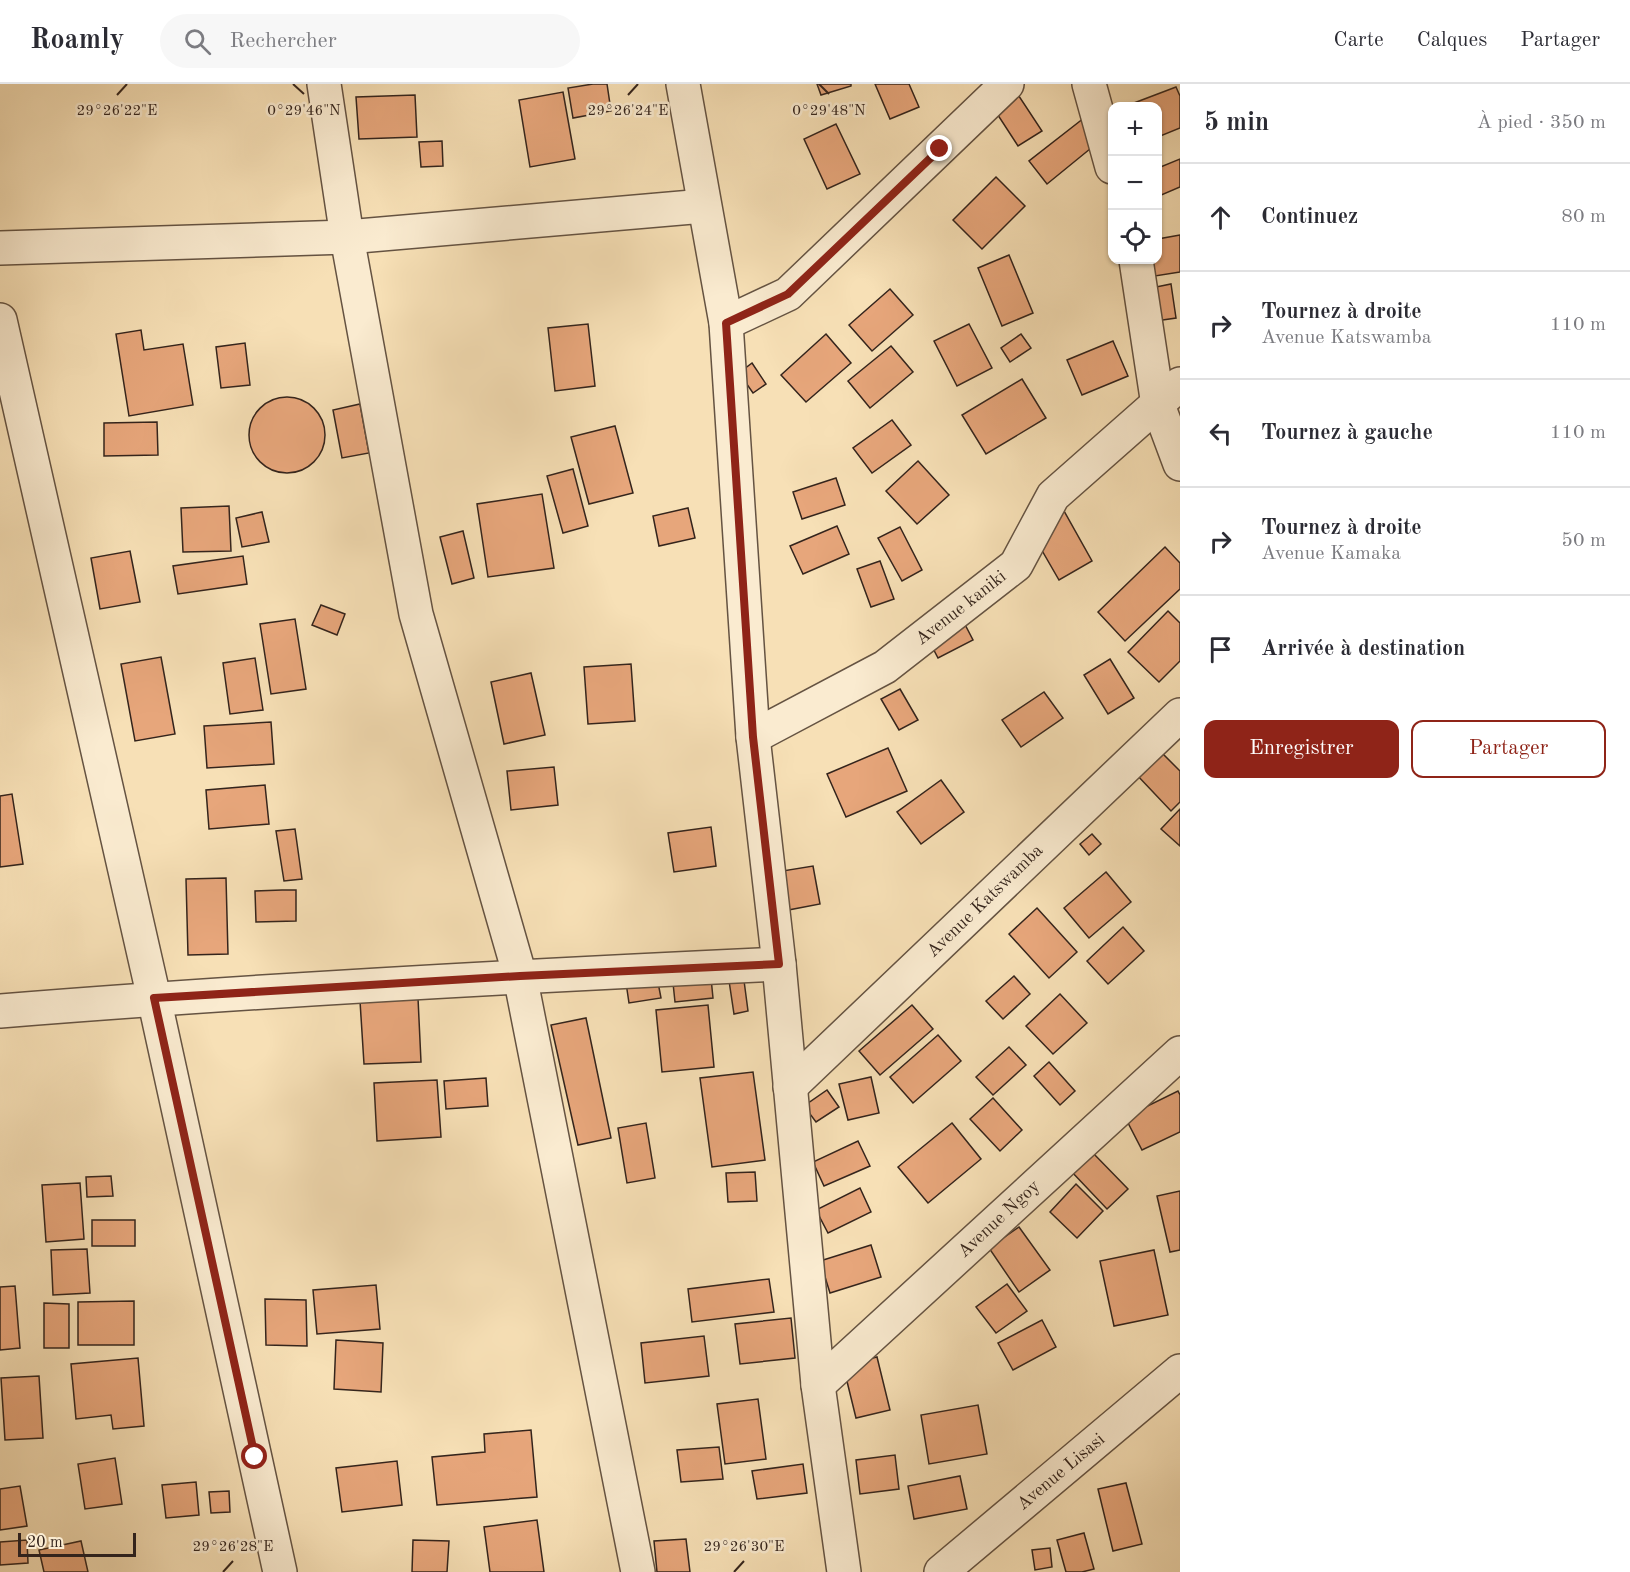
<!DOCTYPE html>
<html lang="fr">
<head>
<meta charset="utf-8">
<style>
  :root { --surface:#fff; --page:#f7f7f7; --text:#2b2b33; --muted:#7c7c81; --line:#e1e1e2; --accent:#8f2418 }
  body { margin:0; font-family:"Old Standard TT",serif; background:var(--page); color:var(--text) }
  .controls { position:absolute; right:18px; top:18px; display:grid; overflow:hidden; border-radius:12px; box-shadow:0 2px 4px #0004 }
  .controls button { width:54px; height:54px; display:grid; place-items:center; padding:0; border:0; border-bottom:2px solid var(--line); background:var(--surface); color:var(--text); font:30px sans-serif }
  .scale { position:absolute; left:18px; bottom:15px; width:118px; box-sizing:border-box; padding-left:6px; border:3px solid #34241c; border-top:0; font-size:16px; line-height:21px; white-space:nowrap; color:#34241c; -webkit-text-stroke:4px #faebd0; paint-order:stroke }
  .stop { position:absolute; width:18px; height:18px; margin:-14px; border:4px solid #8f2418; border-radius:50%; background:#fff }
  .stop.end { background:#8f2418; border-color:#fff; box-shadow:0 2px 6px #0008 }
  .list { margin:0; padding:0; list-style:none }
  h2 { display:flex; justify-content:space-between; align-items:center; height:78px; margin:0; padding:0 24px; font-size:26px }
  h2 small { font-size:20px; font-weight:400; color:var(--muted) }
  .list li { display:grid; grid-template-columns:39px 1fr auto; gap:18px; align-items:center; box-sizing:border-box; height:108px; padding:0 24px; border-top:2px solid var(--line) }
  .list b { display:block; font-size:22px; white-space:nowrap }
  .list p { margin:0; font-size:20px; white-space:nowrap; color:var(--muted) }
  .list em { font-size:20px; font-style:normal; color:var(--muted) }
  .actions { display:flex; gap:12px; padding:18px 24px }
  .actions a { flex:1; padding:14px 0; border:2px solid var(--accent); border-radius:12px; text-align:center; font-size:21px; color:var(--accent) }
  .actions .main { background:var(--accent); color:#fff }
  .icon { flex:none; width:33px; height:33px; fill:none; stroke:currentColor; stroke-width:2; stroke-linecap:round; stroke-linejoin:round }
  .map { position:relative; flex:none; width:1180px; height:1488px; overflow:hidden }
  header { display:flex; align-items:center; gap:36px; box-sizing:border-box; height:84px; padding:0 30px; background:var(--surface); border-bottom:2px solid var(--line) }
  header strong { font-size:28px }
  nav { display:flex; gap:33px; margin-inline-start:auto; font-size:21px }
  .search { width:420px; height:54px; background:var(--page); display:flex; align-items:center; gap:15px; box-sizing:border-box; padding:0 21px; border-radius:33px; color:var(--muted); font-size:22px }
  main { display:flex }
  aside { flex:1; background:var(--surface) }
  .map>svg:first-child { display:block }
  .building { fill:#e7a67b; stroke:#34241c; stroke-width:1.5 }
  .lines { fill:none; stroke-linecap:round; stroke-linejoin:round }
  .minor-casing { stroke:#655342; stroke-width:36 }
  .minor { stroke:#faebd0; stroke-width:33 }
  .route { stroke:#8f2418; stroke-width:8 }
  .ticks { fill:none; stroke:#34241c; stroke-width:2 }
  .labels { text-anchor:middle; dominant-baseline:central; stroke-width:5; stroke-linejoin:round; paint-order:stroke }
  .street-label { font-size:18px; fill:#34241c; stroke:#faebd0 }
  .ticks-label { font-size:15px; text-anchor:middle; fill:#34241c; stroke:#faebd0; stroke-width:5; stroke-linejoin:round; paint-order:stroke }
</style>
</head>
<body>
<header>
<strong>Roamly</strong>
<div class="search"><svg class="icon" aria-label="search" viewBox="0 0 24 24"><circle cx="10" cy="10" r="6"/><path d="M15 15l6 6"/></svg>Rechercher</div>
<nav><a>Carte</a><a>Calques</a><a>Partager</a></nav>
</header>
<main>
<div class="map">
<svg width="1180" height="1488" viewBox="0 0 1180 1488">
  <rect width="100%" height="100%" fill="#f7e0b6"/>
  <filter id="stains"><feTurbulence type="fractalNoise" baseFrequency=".00333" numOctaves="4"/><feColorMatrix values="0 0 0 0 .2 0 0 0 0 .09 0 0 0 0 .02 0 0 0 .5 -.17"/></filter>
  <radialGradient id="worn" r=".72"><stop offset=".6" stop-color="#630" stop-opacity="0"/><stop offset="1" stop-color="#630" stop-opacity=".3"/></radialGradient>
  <g class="building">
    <path d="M593 0H607L611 27 573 34 568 4Z"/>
    <path d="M817 0H851V2L821 11Z"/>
    <path d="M875 0H909L919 23 890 35Z"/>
    <path d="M1176 3 1180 12V44L1158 53V22H1126Z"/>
    <path d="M1015 6 1042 47 1018 62 992 22Z"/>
    <path d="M563 8 575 75 530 83 519 16Z"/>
    <path d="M415 11 417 53 359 55 356 13Z"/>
    <path d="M1084 34 1101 56 1047 100 1029 77Z"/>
    <path d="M836 40 860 90 827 105 804 55Z"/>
    <path d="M442 57 443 82 421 83 419 58Z"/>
    <path d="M1180 75V103L1159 112 1158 107V84Z"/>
    <path d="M996 93 1025 122 982 165 953 136Z"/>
    <path d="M1180 151V188L1155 192 1152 176H1158V155Z"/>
    <path d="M1009 171 1033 229 1002 242 978 184Z"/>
    <path d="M1171 200 1176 234 1156 237 1151 204Z"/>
    <path d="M890 205 913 231 872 267 849 241Z"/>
    <path d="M588 240 595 302 555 307 548 244Z"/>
    <path d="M969 240 992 284 957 302 934 257Z"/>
    <path d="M141 246 144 266 183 260 193 321 129 332 116 250Z"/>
    <path d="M826 250 851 279 806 318 781 291Z"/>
    <path d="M1021 250 1031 264 1010 278 1001 264Z"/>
    <path d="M1113 257 1128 292 1082 311 1067 276Z"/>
    <path d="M245 259 250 301 221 304 216 263Z"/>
    <path d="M891 262 913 288 870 324 848 297Z"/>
    <path d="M752 279 766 300 753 309 739 289Z"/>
    <path d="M1022 295 1046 334 986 370 962 331Z"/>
    <circle cx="287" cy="351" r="38"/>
    <path d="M360 320 369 369 342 374 333 326Z"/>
    <path d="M892 336 911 361 872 389 853 364Z"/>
    <path d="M157 338 158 371 104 372V339Z"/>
    <path d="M615 342 633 409 589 420 571 353Z"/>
    <path d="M918 377 949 411 917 440 886 407Z"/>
    <path d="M573 385 588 442 563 449 547 392Z"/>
    <path d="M836 394 845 421 802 435 793 408Z"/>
    <path d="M542 410 554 484 488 493 477 420Z"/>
    <path d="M1059 418 1092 477 1059 496 1025 437Z"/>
    <path d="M229 422 231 467 183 468 181 424Z"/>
    <path d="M688 424 695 454 659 462 653 432Z"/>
    <path d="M262 428 269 458 242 463 236 434Z"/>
    <path d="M837 442 849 470 803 490 790 462Z"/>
    <path d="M900 443 922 486 902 497 878 454Z"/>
    <path d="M463 447 474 494 452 500 440 453Z"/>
    <path d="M1165 463 1180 479V505L1125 557 1098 528Z"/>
    <path d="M130 467 140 518 100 525 91 474Z"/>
    <path d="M243 472 247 500 178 510 173 482Z"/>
    <path d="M880 477 894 515 871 523 857 485Z"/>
    <path d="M321 521 345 530 337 551 312 541Z"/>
    <path d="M1168 527 1180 539V577L1159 598 1128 568Z"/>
    <path d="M960 531 973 556 938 574 925 549Z"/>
    <path d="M295 535 306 605 271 610 260 540Z"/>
    <path d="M161 573 175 650 135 657 121 580Z"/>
    <path d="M255 574 263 626 230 630 223 579Z"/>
    <path d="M1110 575 1134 614 1108 630 1084 591Z"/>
    <path d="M631 580 635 637 588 640 584 583Z"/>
    <path d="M531 589 545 651 504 660 491 598Z"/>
    <path d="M900 605 918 636 899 646 881 615Z"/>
    <path d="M1044 608 1063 634 1021 663 1002 636Z"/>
    <path d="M271 638 274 680 207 684 204 642Z"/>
    <path d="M888 664 907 707 846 733 827 690Z"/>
    <path d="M1160 667 1180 687V718L1171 727 1136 690Z"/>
    <path d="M554 683 558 721 511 726 507 687Z"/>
    <path d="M941 696 964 728 921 760 897 728Z"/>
    <path d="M265 701 269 740 209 745 206 706Z"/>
    <path d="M12 710 23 780 0 783V712Z"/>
    <path d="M1180 725V762L1161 745Z"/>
    <path d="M711 743 716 782 674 788 668 749Z"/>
    <path d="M295 745 302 795 284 797 276 747Z"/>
    <path d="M1092 750 1101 760 1089 771 1080 760Z"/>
    <path d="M813 782 820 820 783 827 776 788Z"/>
    <path d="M1106 788 1131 818 1089 854 1064 824Z"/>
    <path d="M226 794 228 870 188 871 186 795Z"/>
    <path d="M282 806H296V837L256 838 255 807Z"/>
    <path d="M1037 824 1077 868 1049 894 1009 850Z"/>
    <path d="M1123 843 1144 867 1108 900 1087 877Z"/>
    <path d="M656 888 661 914 629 919 625 892Z"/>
    <path d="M743 889 748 927 734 930 728 890Z"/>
    <path d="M1014 892 1030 910 1003 935 986 917Z"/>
    <path d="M711 894 713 914 675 918 673 899Z"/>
    <path d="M1060 910 1087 939 1053 970 1026 942Z"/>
    <path d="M418 914 421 978 364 980 360 917Z"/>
    <path d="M708 921 714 983 662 988 656 926Z"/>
    <path d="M912 921 933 945 880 991 859 967Z"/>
    <path d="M586 934 611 1054 578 1061 551 941Z"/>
    <path d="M938 951 961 977 913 1019 890 993Z"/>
    <path d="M1009 963 1026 981 993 1011 976 993Z"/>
    <path d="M1049 978 1075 1007 1060 1021 1034 992Z"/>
    <path d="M753 988 765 1076 712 1083 700 994Z"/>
    <path d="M871 993 879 1029 848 1036 839 1000Z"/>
    <path d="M486 994 488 1022 446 1025 444 997Z"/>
    <path d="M437 996 441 1053 377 1057 374 999Z"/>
    <path d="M827 1006 839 1023 816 1038 804 1022Z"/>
    <path d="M1178 1007 1180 1011V1048L1142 1066 1125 1033Z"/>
    <path d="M993 1014 1022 1046 1000 1067 970 1035Z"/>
    <path d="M646 1039 655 1094 627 1099 618 1044Z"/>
    <path d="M952 1039 981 1075 928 1119 898 1083Z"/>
    <path d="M858 1057 870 1082 824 1102 813 1078Z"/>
    <path d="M1092 1068 1128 1105 1107 1125 1071 1087Z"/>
    <path d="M755 1088 757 1117 728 1118 726 1089Z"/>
    <path d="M111 1092 113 1112 87 1113 86 1093Z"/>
    <path d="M80 1099 84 1155 46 1158 42 1101Z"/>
    <path d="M1076 1100 1103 1127 1077 1154 1050 1128Z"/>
    <path d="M860 1104 871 1128 828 1149 816 1126Z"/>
    <path d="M1180 1107V1166L1170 1168 1157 1112Z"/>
    <rect x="92" y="1136" width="43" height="26"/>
    <path d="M1019 1143 1050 1186 1019 1208 989 1164Z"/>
    <path d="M871 1161 881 1193 830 1209 820 1177Z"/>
    <path d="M87 1165 90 1209 53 1211 51 1166Z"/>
    <path d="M1154 1166 1168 1231 1114 1242 1100 1177Z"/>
    <path d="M769 1195 774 1228 692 1238 688 1205Z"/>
    <path d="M1007 1200 1027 1227 996 1249 976 1223Z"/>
    <path d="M376 1201 380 1245 317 1250 313 1206Z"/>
    <path d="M15 1202 20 1264 0 1266V1203Z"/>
    <path d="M265 1215 306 1216 307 1262 266 1261Z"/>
    <path d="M134 1217V1261H78V1218Z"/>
    <path d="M44 1219 69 1220V1264H44Z"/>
    <path d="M791 1234 795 1274 740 1280 735 1240Z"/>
    <path d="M1042 1236 1056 1263 1013 1286 998 1259Z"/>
    <path d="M704 1252 709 1292 645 1299 641 1259Z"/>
    <path d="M336 1256 383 1259 381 1308 334 1305Z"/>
    <path d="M877 1273 890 1326 856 1334 843 1281Z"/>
    <path d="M138 1274 144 1342 113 1345 111 1331 76 1335 71 1280Z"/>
    <path d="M39 1292 43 1354 5 1356 1 1294Z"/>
    <path d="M758 1315 766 1375 725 1380 717 1320Z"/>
    <path d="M978 1321 987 1370 929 1380 921 1331Z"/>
    <path d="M531 1346 537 1413 437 1421 432 1373 485 1368 484 1350Z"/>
    <path d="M719 1363 723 1395 681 1398 677 1366Z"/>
    <path d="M895 1371 899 1405 860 1410 856 1376Z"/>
    <path d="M115 1374 122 1420 85 1425 78 1380Z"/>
    <path d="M397 1377 402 1421 342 1428 336 1384Z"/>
    <path d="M803 1380 807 1409 757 1415 752 1387Z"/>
    <path d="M960 1392 967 1425 914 1435 908 1402Z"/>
    <path d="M196 1398 199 1431 166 1434 162 1401Z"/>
    <path d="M1126 1399 1142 1460 1113 1467 1098 1405Z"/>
    <path d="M20 1402 27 1442 0 1446V1405Z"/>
    <path d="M229 1407 230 1428 211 1429 209 1408Z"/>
    <path d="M537 1436 544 1488H490L484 1443Z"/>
    <path d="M1084 1449 1094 1485 1082 1488H1066L1057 1456Z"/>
    <path d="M686 1455 690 1488H657L654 1457Z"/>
    <path d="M27 1456 28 1479 0 1481V1458Z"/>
    <path d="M413 1456 449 1457 447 1488H412Z"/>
    <path d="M81 1457 88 1488H44L39 1466Z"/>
    <path d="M1050 1464 1052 1483 1035 1486 1032 1466Z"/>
  </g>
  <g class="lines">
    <g class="minor-casing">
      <g id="minor">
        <path d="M324 0 347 153 416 530 520 892 638 1488"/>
        <path d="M683 0 726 239 753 653 779 880 818 1301 844 1488"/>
        <path d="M1089 0 1112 83"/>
        <path d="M0 164 347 153 704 122"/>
        <path d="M1136 176 1158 321 1180 380"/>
        <path d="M0 236 154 914 280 1488"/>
        <path d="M726 239 788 210 1007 0"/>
        <path d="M753 653 885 583 1016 481 1053 412 1180 300"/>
        <path d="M0 927C259 906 519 892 779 880"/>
        <path d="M790 1003 1180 631"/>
        <path d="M818 1301 1180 969"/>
        <path d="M941 1488 1180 1287"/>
      </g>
    </g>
    <use href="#minor" class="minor"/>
  </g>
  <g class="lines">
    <path class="route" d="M255 1373 154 914 520 892 779 880 753 653 726 239 788 210 940 65"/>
  </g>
  <path class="ticks" d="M293 0 304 10M819 0 829 10M117 11 127 0M628 11 638 0M223 1488 233 1477M734 1488 744 1477"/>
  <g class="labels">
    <g class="street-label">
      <text transform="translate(961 524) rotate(-38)">Avenue kaniki</text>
      <text transform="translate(985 817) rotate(-44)">Avenue Katswamba</text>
      <text transform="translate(999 1135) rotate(-43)">Avenue Ngoy</text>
      <text transform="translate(1061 1388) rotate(-40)">Avenue Lisasi</text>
    </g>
  </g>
  <g class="ticks-label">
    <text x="304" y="31">0°29'46"N</text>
    <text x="829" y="31">0°29'48"N</text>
    <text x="117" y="31">29°26'22"E</text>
    <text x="628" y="31">29°26'24"E</text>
    <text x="233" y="1467">29°26'28"E</text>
    <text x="744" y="1467">29°26'30"E</text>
  </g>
  <rect width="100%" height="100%" filter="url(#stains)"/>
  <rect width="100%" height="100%" fill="url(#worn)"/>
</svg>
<div class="controls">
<button>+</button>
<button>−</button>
<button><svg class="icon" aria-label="locate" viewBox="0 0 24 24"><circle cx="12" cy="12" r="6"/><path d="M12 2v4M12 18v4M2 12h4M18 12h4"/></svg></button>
</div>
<div class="scale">20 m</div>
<div class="stop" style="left:255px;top:1373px"></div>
<div class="stop end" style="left:940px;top:65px"></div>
</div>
<aside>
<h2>5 min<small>À pied · 350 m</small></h2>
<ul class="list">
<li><svg class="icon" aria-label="ahead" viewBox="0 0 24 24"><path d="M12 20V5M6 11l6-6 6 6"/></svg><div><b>Continuez</b></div><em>80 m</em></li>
<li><svg class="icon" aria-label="right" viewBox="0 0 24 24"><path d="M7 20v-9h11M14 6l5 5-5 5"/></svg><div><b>Tournez à droite</b><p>Avenue Katswamba</p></div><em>110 m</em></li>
<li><svg class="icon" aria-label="left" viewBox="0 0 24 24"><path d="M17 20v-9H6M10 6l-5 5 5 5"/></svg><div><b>Tournez à gauche</b></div><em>110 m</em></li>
<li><svg class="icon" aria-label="right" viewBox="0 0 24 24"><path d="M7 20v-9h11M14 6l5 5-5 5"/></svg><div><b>Tournez à droite</b><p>Avenue Kamaka</p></div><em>50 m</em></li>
<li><svg class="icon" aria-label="arrive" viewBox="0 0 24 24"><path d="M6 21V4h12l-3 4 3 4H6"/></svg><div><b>Arrivée à destination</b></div></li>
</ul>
<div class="actions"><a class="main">Enregistrer</a><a>Partager</a></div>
</aside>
</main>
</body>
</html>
